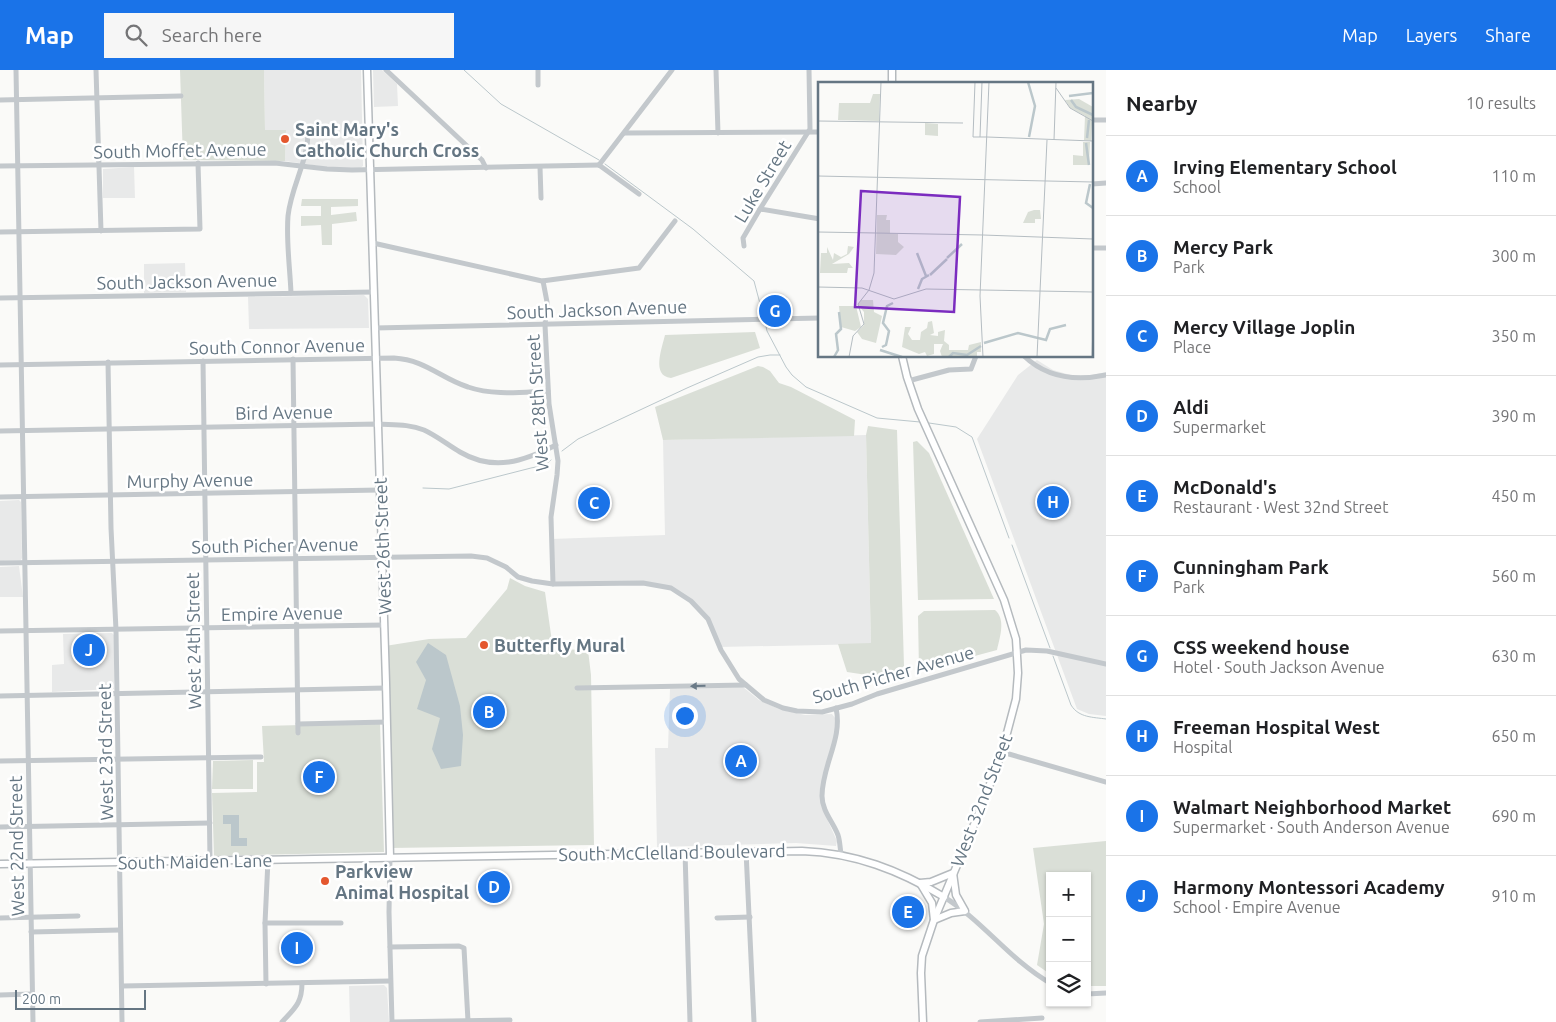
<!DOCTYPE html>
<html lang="en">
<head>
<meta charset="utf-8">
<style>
  :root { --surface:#fff; --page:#f6f6f6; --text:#202124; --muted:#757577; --line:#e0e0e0; --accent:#1a73e8 }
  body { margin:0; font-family:Ubuntu,sans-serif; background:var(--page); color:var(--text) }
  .controls { position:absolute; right:15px; bottom:15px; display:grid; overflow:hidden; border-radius:0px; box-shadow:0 1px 4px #0004 }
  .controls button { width:45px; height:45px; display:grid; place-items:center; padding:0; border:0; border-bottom:1px solid var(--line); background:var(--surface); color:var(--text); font:25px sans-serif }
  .scale { position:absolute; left:15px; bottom:12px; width:131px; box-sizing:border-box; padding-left:5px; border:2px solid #657683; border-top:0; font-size:14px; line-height:18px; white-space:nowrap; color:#657683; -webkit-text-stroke:4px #fff; paint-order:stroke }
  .you { position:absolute; left:684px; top:645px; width:18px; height:18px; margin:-12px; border:4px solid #fff; border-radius:50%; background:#1a73e8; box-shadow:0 0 0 8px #1a73e833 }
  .badge { display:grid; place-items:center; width:32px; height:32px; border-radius:50%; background:var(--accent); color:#fff; font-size:16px; font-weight:700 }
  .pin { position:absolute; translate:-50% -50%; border:2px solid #fff; box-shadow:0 1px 5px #0006 }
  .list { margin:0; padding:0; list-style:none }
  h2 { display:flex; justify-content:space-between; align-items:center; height:65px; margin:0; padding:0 20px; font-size:21px }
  h2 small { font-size:16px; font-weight:400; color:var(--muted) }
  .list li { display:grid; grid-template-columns:32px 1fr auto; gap:15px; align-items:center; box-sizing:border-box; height:80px; padding:0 20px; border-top:1px solid var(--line) }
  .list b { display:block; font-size:19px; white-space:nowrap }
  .list p { margin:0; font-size:16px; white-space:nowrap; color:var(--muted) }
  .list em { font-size:16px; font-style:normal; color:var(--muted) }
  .icon { flex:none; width:28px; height:28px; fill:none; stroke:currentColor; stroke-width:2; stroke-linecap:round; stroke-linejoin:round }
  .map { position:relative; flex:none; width:1106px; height:952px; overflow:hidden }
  header { display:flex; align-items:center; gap:30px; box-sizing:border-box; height:70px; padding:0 25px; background:var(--accent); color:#fff }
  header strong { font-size:24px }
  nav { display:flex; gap:28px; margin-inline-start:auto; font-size:18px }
  .search { width:350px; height:45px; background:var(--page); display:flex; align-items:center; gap:12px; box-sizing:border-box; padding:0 18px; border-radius:0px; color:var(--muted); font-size:19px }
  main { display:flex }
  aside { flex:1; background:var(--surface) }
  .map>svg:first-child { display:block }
  .built { fill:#e8e9e9 }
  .green { fill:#dadfd7 }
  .water { fill:#bbc7cb }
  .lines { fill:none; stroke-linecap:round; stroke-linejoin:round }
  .stream { stroke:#bbc7cb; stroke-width:1 }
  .major-casing { stroke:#b5babe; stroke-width:9 }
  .minor { stroke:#c3c8cc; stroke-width:5 }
  .major { stroke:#fff; stroke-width:6 }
  .oneway { fill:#6a7a87 }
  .poi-dot { fill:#e4572e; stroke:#fff; stroke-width:2 }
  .labels { text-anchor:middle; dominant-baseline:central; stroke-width:5; stroke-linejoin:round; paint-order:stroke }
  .poi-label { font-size:18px; font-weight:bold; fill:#657683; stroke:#fff; text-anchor:start }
  .street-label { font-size:18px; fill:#657683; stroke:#fff }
  .inset-river { fill:none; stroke:#bbc7cb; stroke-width:2.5 }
  .inset-road { fill:none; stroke:#b5bdc2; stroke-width:1 }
  .view { fill:#7b2cbf; fill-opacity:0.15; stroke:#7b2cbf; stroke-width:2.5 }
  .inset-edge { fill:none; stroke:#657683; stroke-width:2.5 }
</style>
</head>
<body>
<header>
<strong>Map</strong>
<div class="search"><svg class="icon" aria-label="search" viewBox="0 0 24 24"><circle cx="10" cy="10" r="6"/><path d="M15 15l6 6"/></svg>Search here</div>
<nav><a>Map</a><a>Layers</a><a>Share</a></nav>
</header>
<main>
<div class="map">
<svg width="1106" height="952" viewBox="0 0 1106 952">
  <rect width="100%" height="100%" fill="#fafaf8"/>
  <g class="built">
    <path d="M264 0H361L363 96 360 98H333L285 91 286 60H265Z"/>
    <path d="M373 0H382L397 14 398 36 374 37Z"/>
    <path d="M134 97 135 128H103V99Z"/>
    <path d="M185 193 186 222 144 223V194Z"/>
    <path d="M364 225 368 229 369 258 249 259 248 227Z"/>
    <path d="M1037 290 1053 300 1074 306 1092 305 1106 302V646L1089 644 1077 639 977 369 1018 305Z"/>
    <path d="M866 365 871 574 719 577 708 549 691 531 671 518 643 513 553 514 551 469 665 465 663 370Z"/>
    <path d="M19 430 21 432 22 488 21 490 0 491V431Z"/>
    <path d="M19 496 23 527H0V497Z"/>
    <path d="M112 563 114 565V619L52 622V595L64 594 63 564Z"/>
    <path d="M743 617 759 630 779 639 805 645 832 644 835 648 837 654 820 722 823 740 837 771 836 776 796 773 657 777 655 678H668L670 619Z"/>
    <path d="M384 915 387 918 389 952H350L349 916Z"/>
  </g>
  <g class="green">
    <path d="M180 0H264L265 60H286L285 91 183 90Z"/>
    <path d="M302 129H358V136L331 137V145L356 142 357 151 332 154V175H322L321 155 301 156V146H321V136H301Z"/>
    <path d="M755 262 760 278 671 308C651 306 662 278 665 265Z"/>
    <path d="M758 296 763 297 770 301 779 313 791 317 855 350 854 366 663 370 655 337Z"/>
    <path d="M868 356 897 360 904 596 897 602 887 608 847 602 838 574 871 573 866 365Z"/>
    <path d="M917 371 929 383 994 529 918 530 913 372Z"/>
    <path d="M510 508 525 516 545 522 553 579 588 580 591 605 594 775 390 778 385 576 429 569 466 568 507 519Z"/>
    <path d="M995 540C1006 549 1000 567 997 580L919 601 918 546 924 541Z"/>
    <path d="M380 653 384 782 214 786 212 723 257 722V692H264L262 656Z"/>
    <path d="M253 690V719H212L213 691Z"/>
    <path d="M1106 771V916H1087V806H1050V904L1037 895 1044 854 1033 778Z"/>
  </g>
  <g class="water">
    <path d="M428 573 446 585 460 636 463 665 461 696 441 699 432 679 440 648 417 639 426 610 416 592Z"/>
    <path d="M239 745V768H247V776H231V754H223V745Z"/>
  </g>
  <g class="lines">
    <g class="stream">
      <path d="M464 0 501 34 599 90"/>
      <path d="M605 94 693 159 754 211 763 245"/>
      <path d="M765 252 767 261 786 297 792 305 806 317 877 348 920 352"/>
      <path d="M929 353 956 357 972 367 1009 468"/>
      <path d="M562 381 578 369 687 318 758 287 770 285H780"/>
      <path d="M423 418 449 419 531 398 545 395 551 390"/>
      <path d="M1012 475 1050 578"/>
      <path d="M1053 586 1071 635C1079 648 1093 647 1106 649"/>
    </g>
    <g class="major-casing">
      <g id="major">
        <path d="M367 0 386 613 390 787"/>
        <path d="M892 0V14"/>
        <path d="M902 286 907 307 918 339 1004 530 1016 569 1018 603 1016 629 1002 682 981 738 934 850 922 886 921 903 923 952"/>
        <path d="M0 794 802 781C855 783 899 800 944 827"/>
        <path d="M953 803 956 825 965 841 951 843 934 850 932 833 920 813 931 812Z"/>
      </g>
    </g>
    <g class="minor">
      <path d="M16 0 33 952"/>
      <path d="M96 0 101 161"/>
      <path d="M386 0 482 90 486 98"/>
      <path d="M538 0V15"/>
      <path d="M716 0 718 63"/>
      <path d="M997 14H999"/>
      <path d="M0 30 181 26"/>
      <path d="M1092 50H1106"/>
      <path d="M624 63 820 62"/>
      <path d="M599 95 672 0"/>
      <path d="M599 95 639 124"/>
      <path d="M0 96 275 93 327 99 352 100 599 95"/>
      <path d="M540 97 541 128"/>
      <path d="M1092 114 1106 113"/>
      <path d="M760 139 820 149"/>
      <path d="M0 162 200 159 198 93"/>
      <path d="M373 173 542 211 639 198 675 151"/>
      <path d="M744 176 743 168 760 139 810 59 809 0"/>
      <path d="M1092 178H1106"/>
      <path d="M543 211 547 232 545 255 549 334 558 391 557 405 551 447 553 514"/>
      <path d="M291 223C290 198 286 171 288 146 291 116 309 90 308 60"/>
      <path d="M0 228 374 222"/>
      <path d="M785 229 788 248"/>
      <path d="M375 258 820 248"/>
      <path d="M1024 286C1047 308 1077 311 1106 305"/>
      <path d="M293 289 298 663"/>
      <path d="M203 291 210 790"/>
      <path d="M108 292 111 458 116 560 122 952"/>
      <path d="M0 295 394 288C426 290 440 308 468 317 494 326 522 322 548 321"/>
      <path d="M908 311 949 300 971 299 976 286"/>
      <path d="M0 361 378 354C394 355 409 354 424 360 437 366 448 375 460 382 494 402 524 391 556 375"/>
      <path d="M0 427 380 420"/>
      <path d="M0 493 471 486 487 488 506 497 518 507 532 511 553 514 643 513 671 518 691 531 708 549 721 580 739 609 764 630 783 638 797 641 822 642 852 634 877 624 1026 580 1047 581 1106 594"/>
      <path d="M0 561 384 555"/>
      <path d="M577 618 746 615"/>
      <path d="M0 626 386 618"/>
      <path d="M836 638C843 669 822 695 822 726 822 741 833 752 838 765 840 771 840 778 841 784"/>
      <path d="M298 654 387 652"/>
      <path d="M1002 682 1106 712"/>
      <path d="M0 691 261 687"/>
      <path d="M0 757 210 753"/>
      <path d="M746 781 754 952"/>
      <path d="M685 782 690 952"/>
      <path d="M390 787 389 842 392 952"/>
      <path d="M944 827C983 851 1010 890 1050 913"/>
      <path d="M0 848 78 846"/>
      <path d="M717 848 750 847"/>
      <path d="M265 853H341"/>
      <path d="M31 862 120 860"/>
      <path d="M390 877 459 876 464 878 468 951"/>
      <path d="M266 914 265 853 268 790"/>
      <path d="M122 916 390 911"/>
      <path d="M1087 924 1106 923"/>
      <path d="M0 925 32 924"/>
      <path d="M282 952C295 938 302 933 302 913"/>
      <path d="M392 952 510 950"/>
      <path d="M980 952 1042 948"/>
    </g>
    <use href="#major" class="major"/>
  </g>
  <defs><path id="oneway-solid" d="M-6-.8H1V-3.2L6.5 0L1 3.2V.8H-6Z" transform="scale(1.25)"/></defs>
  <use class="oneway" href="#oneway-solid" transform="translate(698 616) rotate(179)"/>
  <g class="poi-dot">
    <circle cx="285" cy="69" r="5"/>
    <circle cx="484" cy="575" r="5"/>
    <circle cx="325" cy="811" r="5"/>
  </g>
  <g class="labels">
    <g class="poi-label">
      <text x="295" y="59">Saint Mary's<tspan x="295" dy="21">Catholic Church Cross</tspan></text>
      <text x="494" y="575">Butterfly Mural</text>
      <text x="335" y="801">Parkview<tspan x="335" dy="21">Animal Hospital</tspan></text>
    </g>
    <g class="street-label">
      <text transform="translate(180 80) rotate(-1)">South Moffet Avenue</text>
      <text transform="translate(762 111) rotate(-59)">Luke Street</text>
      <text transform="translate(187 211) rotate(-1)">South Jackson Avenue</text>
      <text transform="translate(597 239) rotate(-2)">South Jackson Avenue</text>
      <text transform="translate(277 276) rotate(-1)">South Connor Avenue</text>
      <text transform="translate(537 333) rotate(-94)">West 28th Street</text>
      <text transform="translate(284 342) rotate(-1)">Bird Avenue</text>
      <text transform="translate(190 410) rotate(-1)">Murphy Avenue</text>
      <text transform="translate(275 475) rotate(-1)">South Picher Avenue</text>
      <text transform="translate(382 476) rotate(-92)">West 26th Street</text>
      <text transform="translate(282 543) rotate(-1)">Empire Avenue</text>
      <text transform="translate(193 571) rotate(-91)">West 24th Street</text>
      <text transform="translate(893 604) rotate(-16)">South Picher Avenue</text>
      <text transform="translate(105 682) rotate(-91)">West 23rd Street</text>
      <text transform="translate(981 730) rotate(-69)">West 32nd Street</text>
      <text transform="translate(16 776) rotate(-91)">West 22nd Street</text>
      <text transform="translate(672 782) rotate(-1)">South McClelland Boulevard</text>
      <text transform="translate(195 791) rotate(-1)">South Maiden Lane</text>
    </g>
  </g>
  <g transform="translate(818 12)">
    <rect width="275" height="275" fill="#fafaf8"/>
    <path d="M55 12H62L61 39 20 38 21 21H52ZM261 17 275 25 273 59 266 58 267 34 252 26 247 18ZM107 41 120 42V54L107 53ZM265 60H272L271 83H255V73L265 74ZM216 128H222L223 137H217V141H205L210 130ZM59 133H69L68 138H72V151L80 152V160L86 165 78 173 58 172ZM30 164 36 165 31 172 14 182 31 181 35 186H30L29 191H2L3 171H9V165L15 178 16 171 23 175 29 172ZM43 218H55L56 230 64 234 58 261 44 257 39 250 46 243V230L40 223ZM21 224H38L43 245 37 249 23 245ZM114 239 116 251 112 253 120 254V250L127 248 126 259 131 263V268H150L151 263 163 260V270H159V275H124L122 269 125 262H116V272L109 274 107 270 101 272 84 265 87 245H93L90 252 94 258H102L103 250 109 246 110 240Z" fill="#dadfd7"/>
    <path class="inset-river" d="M210 0 217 24 211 55M251 14 275 11M253 18 258 25 275 33M269 56 271 38M268 61 271 83M272 102 268 121 275 126M99 171 108 194M129 176 144 162M112 193 129 177M100 207 104 197 111 193M166 261 200 251 228 258 232 247 248 243M64 265 68 263 71 249 65 241 69 224 75 221M62 268 84 275M16 275 20 268 18 252 23 247 21 230M131 275 135 271 149 273 163 264"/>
    <path class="inset-road" d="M157 0 155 55H169M238 6 252 26 275 39M0 39 145 41M162 55 164 0M169 55 275 59M236 58 238 0M0 94 275 100M0 150 58 151M58 151 165 153M165 153 275 157M0 205 44 206 76 217 108 207 275 210M51 208 56 191 63 0M31 275 35 254 46 242 40 222 51 208M165 275 162 214 171 0M219 275 229 58M274 275 275 243"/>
    <path class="view" d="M43 109 142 115 136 230 37 225Z"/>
    <rect width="275" height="275" class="inset-edge"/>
  </g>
</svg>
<div class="controls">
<button>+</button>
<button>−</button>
<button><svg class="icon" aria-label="layers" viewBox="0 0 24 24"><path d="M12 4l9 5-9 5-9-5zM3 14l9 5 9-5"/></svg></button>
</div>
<div class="scale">200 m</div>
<div class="you"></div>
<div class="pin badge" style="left:741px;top:691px">A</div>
<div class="pin badge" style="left:489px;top:642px">B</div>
<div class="pin badge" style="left:594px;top:433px">C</div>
<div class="pin badge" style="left:494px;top:817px">D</div>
<div class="pin badge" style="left:908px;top:842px">E</div>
<div class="pin badge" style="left:319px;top:707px">F</div>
<div class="pin badge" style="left:775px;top:241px">G</div>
<div class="pin badge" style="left:1053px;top:432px">H</div>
<div class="pin badge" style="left:297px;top:878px">I</div>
<div class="pin badge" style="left:89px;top:580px">J</div>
</div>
<aside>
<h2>Nearby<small>10 results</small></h2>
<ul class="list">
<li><span class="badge">A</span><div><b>Irving Elementary School</b><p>School</p></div><em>110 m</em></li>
<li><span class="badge">B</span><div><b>Mercy Park</b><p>Park</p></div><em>300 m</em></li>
<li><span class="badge">C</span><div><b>Mercy Village Joplin</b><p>Place</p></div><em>350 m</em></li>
<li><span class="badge">D</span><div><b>Aldi</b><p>Supermarket</p></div><em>390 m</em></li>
<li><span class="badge">E</span><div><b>McDonald's</b><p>Restaurant · West 32nd Street</p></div><em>450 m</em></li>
<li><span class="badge">F</span><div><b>Cunningham Park</b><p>Park</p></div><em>560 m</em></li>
<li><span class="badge">G</span><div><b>CSS weekend house</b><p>Hotel · South Jackson Avenue</p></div><em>630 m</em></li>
<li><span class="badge">H</span><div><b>Freeman Hospital West</b><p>Hospital</p></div><em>650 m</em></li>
<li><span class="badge">I</span><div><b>Walmart Neighborhood Market</b><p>Supermarket · South Anderson Avenue</p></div><em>690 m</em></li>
<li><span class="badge">J</span><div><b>Harmony Montessori Academy</b><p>School · Empire Avenue</p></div><em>910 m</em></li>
</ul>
</aside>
</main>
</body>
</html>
